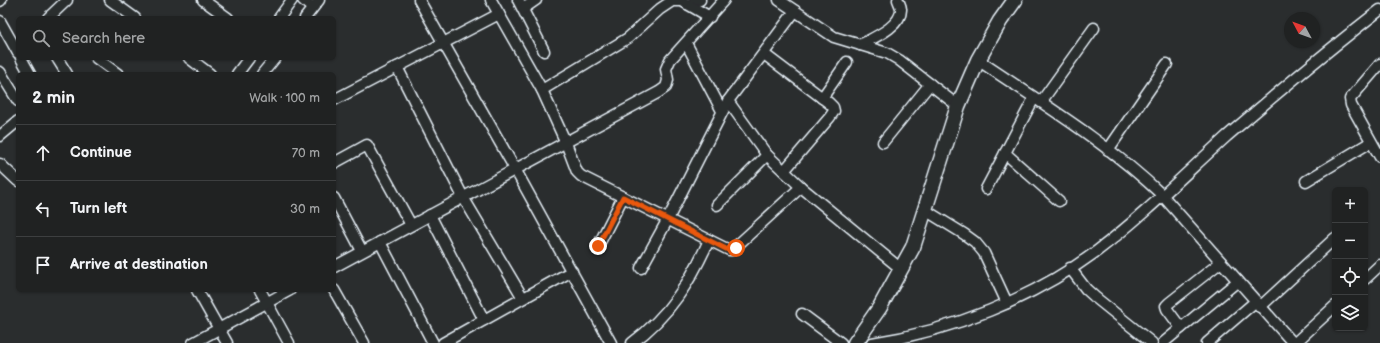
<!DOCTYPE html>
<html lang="en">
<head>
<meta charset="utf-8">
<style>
  :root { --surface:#202222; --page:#282a2a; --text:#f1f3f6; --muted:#a2a4a5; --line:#3d3f40 }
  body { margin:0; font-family:"Balsamiq Sans",sans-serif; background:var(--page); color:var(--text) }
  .controls { position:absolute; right:12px; bottom:12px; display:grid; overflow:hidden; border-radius:6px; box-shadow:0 1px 3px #0004 }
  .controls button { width:36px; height:36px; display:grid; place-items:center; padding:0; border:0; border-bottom:1px solid var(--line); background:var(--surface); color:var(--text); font:20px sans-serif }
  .compass { position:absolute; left:1284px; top:12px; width:36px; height:36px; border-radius:50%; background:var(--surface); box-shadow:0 1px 3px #0004; rotate:311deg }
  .stop { position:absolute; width:12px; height:12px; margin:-9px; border:3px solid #ea580c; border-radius:50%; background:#fff }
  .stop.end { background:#ea580c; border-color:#fff; box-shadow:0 1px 4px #0008 }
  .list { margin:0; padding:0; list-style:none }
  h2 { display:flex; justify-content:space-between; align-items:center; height:52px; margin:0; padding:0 16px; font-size:17px }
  h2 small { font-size:13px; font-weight:400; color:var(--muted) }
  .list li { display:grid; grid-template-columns:26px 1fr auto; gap:12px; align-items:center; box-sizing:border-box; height:56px; padding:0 16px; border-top:1px solid var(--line) }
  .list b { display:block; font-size:15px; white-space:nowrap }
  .list em { font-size:13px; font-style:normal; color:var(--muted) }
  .icon { flex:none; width:22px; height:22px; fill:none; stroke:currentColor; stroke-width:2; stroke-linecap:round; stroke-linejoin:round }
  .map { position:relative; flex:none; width:1380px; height:343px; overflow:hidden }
  .search { position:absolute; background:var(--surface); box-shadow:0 1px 3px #0004; left:16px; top:16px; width:320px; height:44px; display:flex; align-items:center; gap:10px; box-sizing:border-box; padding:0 14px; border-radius:6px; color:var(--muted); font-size:15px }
  .panel { position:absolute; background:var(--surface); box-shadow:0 1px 3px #0004; left:16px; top:72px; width:320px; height:220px; border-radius:6px }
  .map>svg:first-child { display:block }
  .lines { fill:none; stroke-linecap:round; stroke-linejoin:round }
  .street-casing { stroke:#e8f1f8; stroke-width:13 }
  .secondary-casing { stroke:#e8f1f8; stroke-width:17 }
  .street { stroke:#2a2d2e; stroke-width:10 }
  .secondary { stroke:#2a2d2e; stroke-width:14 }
  .route { stroke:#ea580c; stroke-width:5 }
</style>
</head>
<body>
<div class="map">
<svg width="1380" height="343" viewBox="0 0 1380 343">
  <rect width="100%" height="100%" fill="#2a2d2e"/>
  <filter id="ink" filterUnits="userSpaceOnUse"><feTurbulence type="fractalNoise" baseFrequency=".025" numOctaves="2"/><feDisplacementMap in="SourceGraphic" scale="8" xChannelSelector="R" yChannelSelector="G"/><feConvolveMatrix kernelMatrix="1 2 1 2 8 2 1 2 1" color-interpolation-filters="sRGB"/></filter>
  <g filter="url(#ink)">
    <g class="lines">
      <g class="street-casing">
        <g id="street">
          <path d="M110 0 135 18"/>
          <path d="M203 0 228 18"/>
          <path d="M303 0 312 8"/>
          <path d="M419 0 515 169 611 343"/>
          <path d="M491 0 542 90 566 143 577 172 581 176 729 250H732L801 187"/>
          <path d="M518 0 544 51"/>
          <path d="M779 0 834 37 887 53 899 60 958 106"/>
          <path d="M0 1 1 0"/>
          <path d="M687 4 700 0"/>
          <path d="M523 9 536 0"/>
          <path d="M48 18 67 0"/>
          <path d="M279 18 292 0"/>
          <path d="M305 18 319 0"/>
          <path d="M0 21 18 53"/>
          <path d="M686 43 722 111"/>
          <path d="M860 45C873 38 902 26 901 9 901 6 899 3 898 0"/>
          <path d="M764 54 829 103 833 107 834 111 830 117 784 171"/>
          <path d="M21 58 30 74"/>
          <path d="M57 58 67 74"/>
          <path d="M96 58 118 74"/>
          <path d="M189 58 210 74"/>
          <path d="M978 60C1040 102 1108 143 1162 195L1293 343"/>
          <path d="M1380 64 1350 99 1351 105 1380 157"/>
          <path d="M397 67 463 197 523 298"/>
          <path d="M0 72 18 101"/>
          <path d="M237 74 249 58"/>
          <path d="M262 74 275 58"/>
          <path d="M542 90 628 38 660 9 672 1H682L710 17"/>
          <path d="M822 98 847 62"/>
          <path d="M334 100 499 14"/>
          <path d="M728 101 767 155 801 187 901 269"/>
          <path d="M1041 102 1094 28"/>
          <path d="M0 136 18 121"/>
          <path d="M883 142 930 84"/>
          <path d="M1108 150 1167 64"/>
          <path d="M1005 153 1059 201"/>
          <path d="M334 163 367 145 411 225"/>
          <path d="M0 164 18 181"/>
          <path d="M1306 181 1371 142"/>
          <path d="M986 189 1034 98"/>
          <path d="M334 198 362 251"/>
          <path d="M717 205 767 155"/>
          <path d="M925 210 964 234 975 242 984 253 1007 303"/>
          <path d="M430 215 484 320"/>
          <path d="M380 242 433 343"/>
          <path d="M598 246 623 197"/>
          <path d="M334 267 659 92 666 87 668 80 666 69 670 60 724 0"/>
          <path d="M641 268 668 219 728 101 795 11"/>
          <path d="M1070 268 1086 289 1096 298 1152 343"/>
          <path d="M1365 279 1380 265"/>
          <path d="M197 290 227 343"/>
          <path d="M260 290 289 343"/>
          <path d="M334 290 364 343"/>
          <path d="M1260 307 1335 238"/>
          <path d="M802 314 841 343"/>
          <path d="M1181 328 1167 309 1166 306 1169 303 1221 262"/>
          <path d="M193 343 290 290"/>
          <path d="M443 343 572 271"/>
          <path d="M632 343C669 316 691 281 709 240"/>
          <path d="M872 343C951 331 1032 299 1097 251 1143 216 1184 175 1227 136 1277 93 1328 50 1380 10"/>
          <path d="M1163 343 1238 281"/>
          <path d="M1207 343 1256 301"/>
          <path d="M1295 343 1335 306"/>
        </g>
      </g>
      <g class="secondary-casing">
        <path id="secondary" d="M855 343 880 307 913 247 958 106 978 60 1000 21 1015 0"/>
      </g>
      <use href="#street" class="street"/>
      <use href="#secondary" class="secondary"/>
    </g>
  </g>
  <g class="lines" filter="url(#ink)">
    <path class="route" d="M598 246 623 197 728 250H732L736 248"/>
  </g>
</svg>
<div class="controls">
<button>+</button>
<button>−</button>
<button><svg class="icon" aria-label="locate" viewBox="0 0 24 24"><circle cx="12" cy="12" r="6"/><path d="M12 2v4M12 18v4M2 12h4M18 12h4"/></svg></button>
<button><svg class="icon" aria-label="layers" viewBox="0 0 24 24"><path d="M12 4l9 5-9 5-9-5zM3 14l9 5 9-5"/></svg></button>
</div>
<svg class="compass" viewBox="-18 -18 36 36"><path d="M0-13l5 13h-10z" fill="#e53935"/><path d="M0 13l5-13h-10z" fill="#a2a4a5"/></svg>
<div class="stop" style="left:736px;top:248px"></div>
<div class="stop end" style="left:598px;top:246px"></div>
<div class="search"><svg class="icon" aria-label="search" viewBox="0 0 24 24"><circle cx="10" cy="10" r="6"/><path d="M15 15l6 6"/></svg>Search here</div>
<section class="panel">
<h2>2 min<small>Walk · 100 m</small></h2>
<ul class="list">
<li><svg class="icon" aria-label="ahead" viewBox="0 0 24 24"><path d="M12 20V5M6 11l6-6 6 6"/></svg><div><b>Continue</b></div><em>70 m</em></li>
<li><svg class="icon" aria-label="left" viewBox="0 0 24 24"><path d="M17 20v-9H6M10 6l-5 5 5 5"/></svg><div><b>Turn left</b></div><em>30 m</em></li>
<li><svg class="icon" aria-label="arrive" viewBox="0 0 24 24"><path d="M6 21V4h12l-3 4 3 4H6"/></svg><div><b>Arrive at destination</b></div></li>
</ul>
</section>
</div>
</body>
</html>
